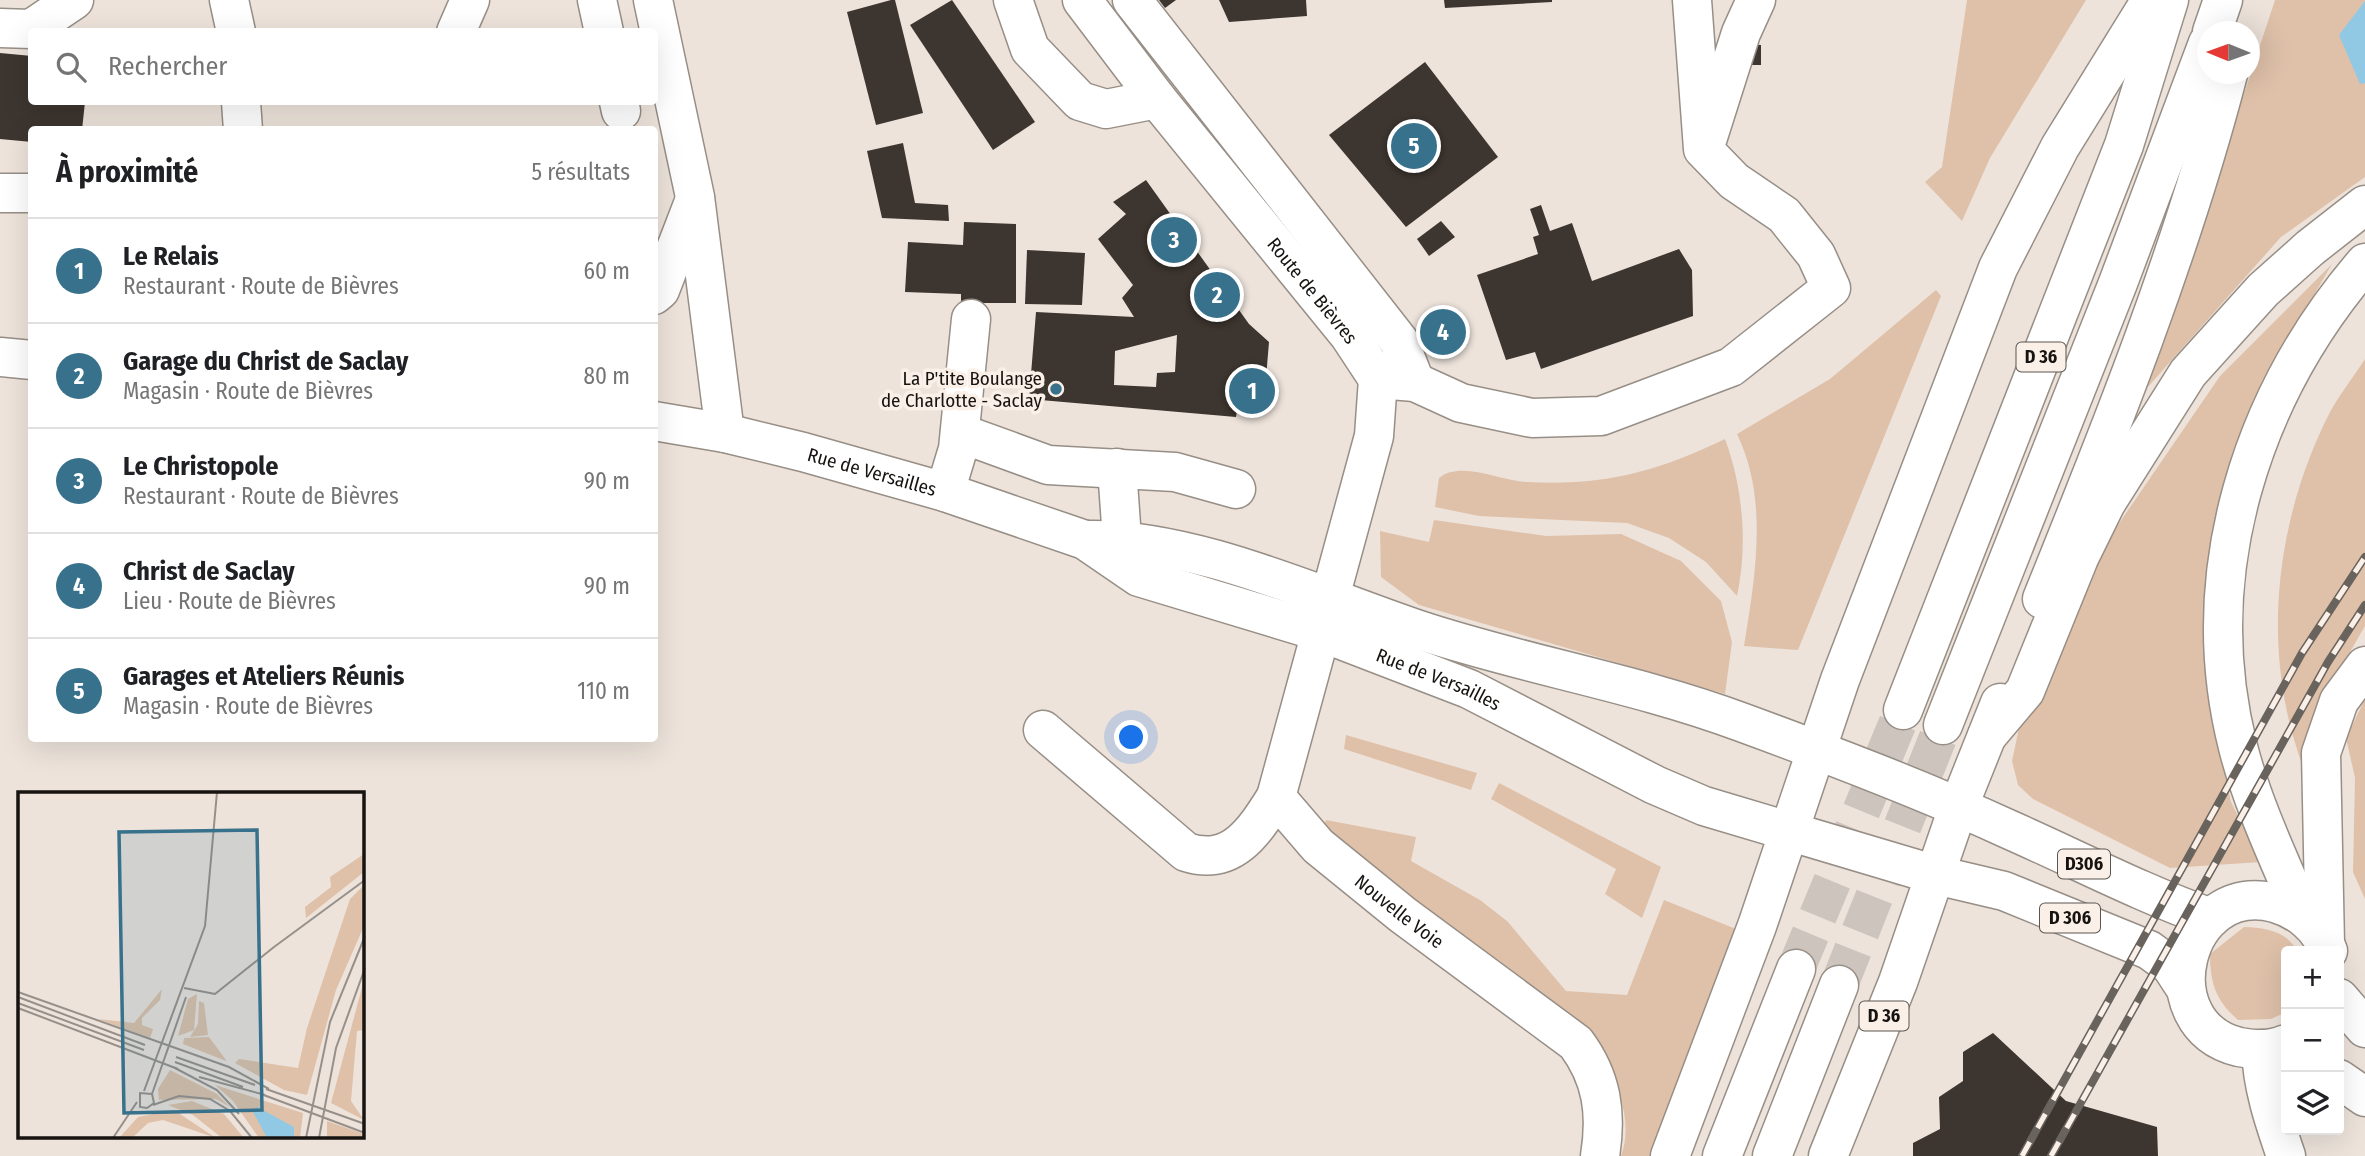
<!DOCTYPE html>
<html lang="fr">
<head>
<meta charset="utf-8">
<style>
  :root { --surface:#fff; --page:#f2f2f2; --text:#202124; --muted:#757577; --line:#e0e0e0; --accent:#38718b }
  body { margin:0; font-family:"Fira Sans Condensed",sans-serif; background:var(--page); color:var(--text) }
  .controls { position:absolute; right:21px; bottom:21px; display:grid; overflow:hidden; border-radius:7px; box-shadow:0 7px 28px #0002 }
  .controls button { width:63px; height:63px; display:grid; place-items:center; padding:0; border:0; border-bottom:2px solid var(--line); background:var(--surface); color:var(--text); font:35px sans-serif }
  .compass { position:absolute; left:2197px; top:21px; width:63px; height:63px; border-radius:50%; background:var(--surface); box-shadow:0 7px 28px #0002; rotate:271deg }
  .you { position:absolute; left:1132px; top:738px; width:24px; height:24px; margin:-18px; border:5px solid #fff; border-radius:50%; background:#1a73e8; box-shadow:0 0 0 10px #1a73e833 }
  .badge { display:grid; place-items:center; width:46px; height:46px; border-radius:50%; background:var(--accent); color:#fff; font-size:23px; font-weight:700 }
  .pin { position:absolute; translate:-50% -50%; border:4px solid #fff; box-shadow:0 2px 7px #0006 }
  .list { margin:0; padding:0; list-style:none }
  h2 { display:flex; justify-content:space-between; align-items:center; height:91px; margin:0; padding:0 28px; font-size:30px }
  h2 small { font-size:23px; font-weight:400; color:var(--muted) }
  .list li { display:grid; grid-template-columns:46px 1fr auto; gap:21px; align-items:center; box-sizing:border-box; height:105px; padding:0 28px; border-top:2px solid var(--line) }
  .list b { display:block; font-size:26px; white-space:nowrap }
  .list p { margin:0; font-size:23px; white-space:nowrap; color:var(--muted) }
  .list em { font-size:23px; font-style:normal; color:var(--muted) }
  .icon { flex:none; width:38px; height:38px; fill:none; stroke:currentColor; stroke-width:2; stroke-linecap:round; stroke-linejoin:round }
  .map { position:relative; flex:none; width:2365px; height:1156px; overflow:hidden }
  .search { position:absolute; background:var(--surface); box-shadow:0 7px 28px #0002; left:28px; top:28px; width:630px; height:77px; display:flex; align-items:center; gap:18px; box-sizing:border-box; padding:0 24px; border-radius:7px; color:var(--muted); font-size:26px }
  .panel { position:absolute; background:var(--surface); box-shadow:0 7px 28px #0002; left:28px; top:126px; width:630px; height:616px; border-radius:7px }
  .map>svg:first-child { display:block }
  .green { fill:#dfc1a9 }
  .water { fill:#91c9e5 }
  .building { fill:#3d352f; fill-rule:evenodd }
  .lines { fill:none; stroke-linecap:round; stroke-linejoin:round }
  .major-tunnel { stroke:#cdc4bd; stroke-width:38; stroke-dasharray:38 19; stroke-linecap:butt }
  .minor-casing { stroke:#978e86; stroke-width:41 }
  .major-casing { stroke:#978e86; stroke-width:41 }
  .highway-casing { stroke:#978e86; stroke-width:41 }
  .minor { stroke:#fff; stroke-width:38 }
  .major { stroke:#fff; stroke-width:38 }
  .highway { stroke:#fff; stroke-width:38 }
  .rail-casing { stroke:#69635e; stroke-width:8 }
  .rail { stroke:#fbf0e8; stroke-width:5; stroke-dasharray:16; stroke-linecap:butt }
  .poi-dot { fill:#38718b; stroke:#fbf0e8; stroke-width:2.5 }
  .labels { text-anchor:middle; dominant-baseline:central; stroke-width:7; stroke-linejoin:round; paint-order:stroke }
  .shield { fill:#fbf0e8; stroke:#5b5551; stroke-width:2 }
  .shield-label { font-size:18px; font-weight:bold; fill:#161310 }
  .street-label { font-size:19px; fill:#161310; stroke:#fbf0e8 }
  .poi-label { font-size:19px; fill:#161310; stroke:#fbf0e8; text-anchor:end }
  .inset-road { fill:none; stroke:#97908a; stroke-width:2 }
  .view { fill:#38718b; fill-opacity:0.15; stroke:#38718b; stroke-width:3.5 }
  .inset-edge { fill:none; stroke:#161310; stroke-width:3.5 }
</style>
</head>
<body>
<div class="map">
<svg width="2365" height="1156" viewBox="0 0 2365 1156">
  <rect width="100%" height="100%" fill="#ede3db"/>
  <g class="green">
    <path d="M1967 0H2086L1990 158 1962 221 1925 182 1942 167Z"/>
    <path d="M2275 0H2365V177L2281 237 2147 388Z"/>
    <path d="M2332 264 2261 386 2219 513 2208 625 2212 711 2231 802 2261 862 2170 868 2033 799 2018 785 2012 761 2019 728 2098 554 2220 376Z"/>
    <path d="M1936 290 1941 296 1798 650 1744 646C1755 577 1769 500 1737 434L1830 379Z"/>
    <path d="M2365 359V626L2338 673 2309 789C2302 762 2291 735 2286 707 2266 608 2284 502 2330 412 2340 394 2354 376 2365 359Z"/>
    <path d="M1725 439C1743 487 1748 545 1737 596L1706 562 1669 538 1627 523 1479 516 1435 507 1439 478C1461 460 1500 481 1527 482 1604 486 1656 472 1725 439Z"/>
    <path d="M1434 520 1546 536 1621 534 1681 561 1721 601 1732 642 1725 694 1419 605 1381 577 1380 531 1429 542Z"/>
    <path d="M2365 699V899L2353 872 2355 778 2346 738Z"/>
    <path d="M1346 735 1477 773 1471 790 1344 749Z"/>
    <path d="M1499 783 1661 867 1642 918 1605 894 1616 869 1491 799Z"/>
    <path d="M1326 820 1416 837 1411 861 1480 900 1507 921 1566 991 1627 995 1664 900 1736 929 1650 1156H1621C1633 1123 1619 1091 1607 1060L1323 828Z"/>
    <path d="M2244 927C2265 928 2286 930 2297 951H2286V1012L2271 1019 2238 1020C2216 1001 2210 983 2210 954Z"/>
  </g>
  <path class="water" d="M2365 1V83L2360 84 2339 35Z"/>
  <g class="building">
    <path d="M891 0H895L923 113 876 125 847 12Z"/>
    <path d="M952 0 1035 122 993 150 910 25Z"/>
    <path d="M1159 0H1176L1165 8Z"/>
    <path d="M1219 0H1306L1307 16 1229 22Z"/>
    <path d="M1444 0H1552V2L1445 8Z"/>
    <path d="M1742 44 1761 45V65H1742Z"/>
    <path d="M0 53 32 56V102H85L82 130H32V142L0 139Z"/>
    <path d="M1425 62 1498 157 1406 227 1329 135Z"/>
    <path d="M903 143 915 203 948 205 949 221 882 218 867 151Z"/>
    <path d="M1146 180 1249 324 1269 342 1264 402 1239 400 1236 417 1029 399 1036 312 1134 317 1122 298 1133 285 1098 239 1126 214 1113 202ZM1177 335 1175 372 1157 373 1156 387 1114 385 1115 351Z"/>
    <path d="M1541 205 1550 231 1572 223 1592 281 1679 249 1692 270 1693 316 1541 369 1535 352 1506 360 1477 275 1538 254 1533 237 1539 235 1530 209Z"/>
    <path d="M1441 221 1455 237 1429 256 1417 239Z"/>
    <path d="M964 222 1016 224V303H961V294L905 292 908 242 963 245Z"/>
    <path d="M1027 250 1085 253 1082 305 1025 304Z"/>
    <path d="M1993 1033 2066 1101 2157 1127 2158 1156H1913V1143L1940 1129 1939 1097 1963 1081V1052Z"/>
  </g>
  <g class="lines">
    <g class="major-tunnel">
      <path d="M1796 969 1903 710"/>
      <path d="M1839 985 1943 725"/>
    </g>
    <g class="minor-casing">
      <g id="minor">
        <path d="M229 0 236 32"/>
        <path d="M597 0 604 32"/>
        <path d="M653 0 695 197 725 433"/>
        <path d="M1013 0 1030 49 1080 101 1106 109 1157 99"/>
        <path d="M1132 0 1399 341 1415 382"/>
        <path d="M0 28 31 29 74 0"/>
        <path d="M456 32 470 0"/>
        <path d="M241 102 243 130"/>
        <path d="M619 102 621 111"/>
        <path d="M1708 137 1741 33 1756 0"/>
        <path d="M0 193H32"/>
        <path d="M654 295 660 290 695 199"/>
        <path d="M1378 379 1415 382 1461 403 1532 418 1601 416 1731 367 1831 288 1816 255 1784 215 1734 181 1703 149 1692 0"/>
        <path d="M960 433 1048 465 1175 472 1236 489"/>
        <path d="M1117 468 1122 539"/>
        <path d="M945 492 958 449 971 319"/>
        <path id="s1" d="M1321 632 1276 797 1318 846 1403 915 1576 1043C1602 1078 1607 1113 1600 1156"/>
        <path d="M1043 730 1186 852C1232 867 1254 832 1276 797"/>
        <path d="M2325 944 2321 753 2339 701 2365 666"/>
        <path d="M2261 1049C2262 1086 2274 1121 2286 1156"/>
      </g>
    </g>
    <g class="major-casing">
      <g id="major">
        <path id="s2" d="M1082 0 1157 99 1349 335 1378 379 1374 436 1323 623"/>
        <path d="M2212 32 2223 0"/>
        <path d="M0 357 32 360"/>
        <path id="s3" d="M654 421 725 433 803 452 945 492 1085 540 1139 577 1321 632 1469 689 1655 785 1704 806 1936 875 2004 891 2149 950 2171 966 2186 989"/>
        <path d="M1085 540C1192 537 1318 596 1419 630 1525 665 1636 683 1741 722 1831 755 1921 789 2008 829 2076 859 2141 893 2211 918"/>
        <path d="M2042 599C2112 426 2181 254 2228 74"/>
        <path d="M1903 710 2124 145 2169 0"/>
        <path d="M1943 725 2118 283 2208 43"/>
        <path d="M2339 998 2365 1028"/>
        <path d="M2286 1044C2272 1050 2254 1050 2239 1047 2148 1025 2183 879 2275 903 2299 910 2320 927 2328 951"/>
        <path d="M2339 1079 2365 1097"/>
        <path d="M1670 1156 1757 926 1840 680 1998 268 2060 147 2151 0"/>
        <path d="M1722 1156 1796 969"/>
        <path d="M1772 1156 1839 985"/>
        <path d="M1828 1156 1898 982 1958 808 2000 703"/>
      </g>
    </g>
    <g class="highway-casing">
      <g id="highway">
        <path d="M1987 736 2025 691 2079 558 2106 503 2188 373 2263 290 2310 248 2365 205"/>
        <path d="M2303 916C2280 861 2253 806 2238 747 2194 574 2251 396 2365 263"/>
      </g>
    </g>
    <use href="#minor" class="minor"/>
    <use href="#major" class="major"/>
    <use href="#highway" class="highway"/>
    <g class="rail-casing">
      <g id="rail">
        <path d="M2022 1156 2302 653 2365 557"/>
        <path d="M2051 1156 2328 662 2365 605"/>
      </g>
    </g>
    <use href="#rail" class="rail"/>
  </g>
  <circle class="poi-dot" cx="1056" cy="389" r="7"/>
  <g class="labels">
    <g class="shield">
      <rect x="2016.5" y="342.5" width="49" height="29" rx="5"/>
      <rect x="2058" y="849.5" width="52" height="29" rx="5"/>
      <rect x="2040" y="903.5" width="60" height="29" rx="5"/>
      <rect x="1859.5" y="1001.5" width="49" height="29" rx="5"/>
    </g>
    <g class="shield-label">
      <text x="2041" y="357">D 36</text>
      <text x="2084" y="864">D306</text>
      <text x="2070" y="918">D 306</text>
      <text x="1884" y="1016">D 36</text>
    </g>
    <g class="street-label">
      <text stroke="none"><textPath href="#s2" startOffset="371">Route de Bièvres</textPath></text>
      <text stroke="none"><textPath href="#s3" startOffset="224">Rue de Versailles</textPath></text>
      <text stroke="none"><textPath href="#s3" startOffset="830">Rue de Versailles</textPath></text>
      <text stroke="none"><textPath href="#s1" startOffset="340">Nouvelle Voie</textPath></text>
    </g>
    <g class="poi-label">
      <text x="1042" y="378">La P'tite Boulange<tspan x="1042" dy="22">de Charlotte - Saclay</tspan></text>
    </g>
  </g>
  <g transform="translate(18 792)">
    <rect width="346" height="346" fill="#ede3db"/>
    <path d="M346 62V80L288 126 287 115 313 95 312 85ZM346 93V134L318 198 289 303 266 298 217 271 221 267 280 276 289 236 332 107ZM346 188V238L339 239 333 309 346 328 313 311ZM144 197 142 208 124 226V233L135 237 132 246 80 227 116 231ZM179 202 176 238 160 244 170 207ZM181 209 186 211 190 243 172 245 180 232ZM191 245 208 268V269L165 252 166 246ZM152 278 199 302 212 315 198 307 141 308 140 297ZM197 293 285 321 282 346H241L215 309ZM174 309 206 322 226 346H204L175 323 150 313ZM156 318 198 346 145 328 130 331 114 346H101L120 325ZM309 329 343 341 346 346H309Z" fill="#dfc1a9"/>
    <path d="M239 315 276 335V346H249L234 318Z" fill="#91c9e5"/>
    <path class="inset-road" d="M256 155 347 88M166 196 197 202 256 155M0 200 211 275 251 297M0 205 127 253M0 211 126 258M0 216 160 277M158 265 237 293M157 270 225 295M155 275 199 298 221 322M181 285 247 303M248 297 347 332M126 299 187 134 199 0M134 302 122 301V315L129 316 136 311 134 302 168 205M243 302 347 341M135 313 161 304 192 307 212 319 234 346M95 346 119 310M288 346 312 230 347 144M301 346 318 256 347 176"/>
    <path class="view" d="M239 38 244 318 106 321 101 40Z"/>
    <rect width="346" height="346" class="inset-edge"/>
  </g>
</svg>
<div class="controls">
<button>+</button>
<button>−</button>
<button><svg class="icon" aria-label="layers" viewBox="0 0 24 24"><path d="M12 4l9 5-9 5-9-5zM3 14l9 5 9-5"/></svg></button>
</div>
<svg class="compass" viewBox="-18 -18 36 36"><path d="M0-13l5 13h-10z" fill="#e53935"/><path d="M0 13l5-13h-10z" fill="#757577"/></svg>
<div class="you"></div>
<div class="pin badge" style="left:1252px;top:391px">1</div>
<div class="pin badge" style="left:1217px;top:295px">2</div>
<div class="pin badge" style="left:1174px;top:240px">3</div>
<div class="pin badge" style="left:1443px;top:332px">4</div>
<div class="pin badge" style="left:1414px;top:146px">5</div>
<div class="search"><svg class="icon" aria-label="search" viewBox="0 0 24 24"><circle cx="10" cy="10" r="6"/><path d="M15 15l6 6"/></svg>Rechercher</div>
<section class="panel">
<h2>À proximité<small>5 résultats</small></h2>
<ul class="list">
<li><span class="badge">1</span><div><b>Le Relais</b><p>Restaurant · Route de Bièvres</p></div><em>60 m</em></li>
<li><span class="badge">2</span><div><b>Garage du Christ de Saclay</b><p>Magasin · Route de Bièvres</p></div><em>80 m</em></li>
<li><span class="badge">3</span><div><b>Le Christopole</b><p>Restaurant · Route de Bièvres</p></div><em>90 m</em></li>
<li><span class="badge">4</span><div><b>Christ de Saclay</b><p>Lieu · Route de Bièvres</p></div><em>90 m</em></li>
<li><span class="badge">5</span><div><b>Garages et Ateliers Réunis</b><p>Magasin · Route de Bièvres</p></div><em>110 m</em></li>
</ul>
</section>
</div>
</body>
</html>
